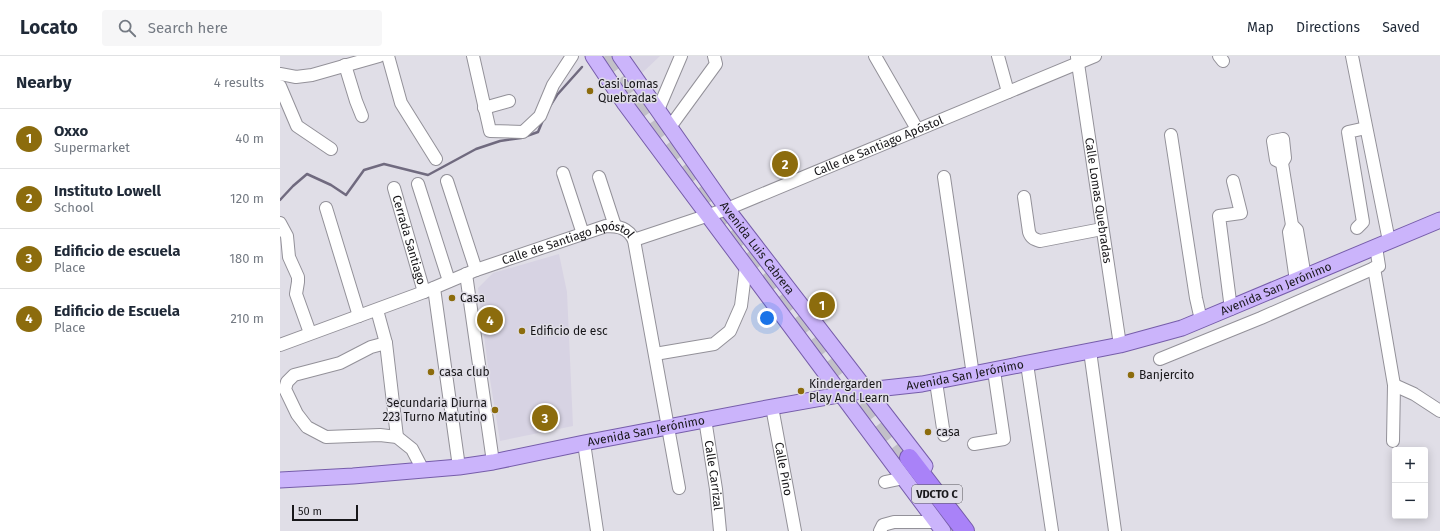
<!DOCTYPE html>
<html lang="en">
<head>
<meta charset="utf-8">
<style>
  :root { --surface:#fff; --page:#f6f6f7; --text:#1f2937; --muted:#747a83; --line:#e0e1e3; --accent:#8c6c0d }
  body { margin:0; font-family:"Fira Sans",sans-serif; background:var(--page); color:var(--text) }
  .controls { position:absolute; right:12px; bottom:12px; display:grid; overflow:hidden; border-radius:4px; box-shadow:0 2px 10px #0003 }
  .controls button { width:36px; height:36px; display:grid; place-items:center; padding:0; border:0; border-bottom:1px solid var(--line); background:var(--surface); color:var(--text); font:20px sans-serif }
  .scale { position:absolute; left:12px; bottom:10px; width:66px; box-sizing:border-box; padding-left:4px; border:2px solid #18171a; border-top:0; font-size:11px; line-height:14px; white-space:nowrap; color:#18171a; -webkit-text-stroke:3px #e0dee7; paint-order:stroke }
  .you { position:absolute; left:487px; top:262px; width:14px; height:14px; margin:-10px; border:3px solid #fff; border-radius:50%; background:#1a73e8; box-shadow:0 0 0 6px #1a73e833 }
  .badge { display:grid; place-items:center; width:26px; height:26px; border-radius:50%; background:var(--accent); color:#fff; font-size:13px; font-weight:700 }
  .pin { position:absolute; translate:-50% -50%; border:2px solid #fff; box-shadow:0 1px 4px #0006 }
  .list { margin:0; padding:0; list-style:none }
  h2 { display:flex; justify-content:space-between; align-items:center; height:52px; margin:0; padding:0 16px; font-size:17px }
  h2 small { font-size:13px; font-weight:400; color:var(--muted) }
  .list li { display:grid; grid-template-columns:26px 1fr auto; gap:12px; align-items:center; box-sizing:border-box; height:60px; padding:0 16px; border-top:1px solid var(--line) }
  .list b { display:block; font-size:15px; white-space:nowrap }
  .list p { margin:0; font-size:13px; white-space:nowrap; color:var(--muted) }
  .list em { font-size:13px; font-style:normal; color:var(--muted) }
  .icon { flex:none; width:22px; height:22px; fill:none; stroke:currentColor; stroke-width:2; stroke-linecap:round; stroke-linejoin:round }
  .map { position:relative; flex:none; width:1160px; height:475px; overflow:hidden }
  header { display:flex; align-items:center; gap:24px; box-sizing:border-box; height:56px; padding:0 20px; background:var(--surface); border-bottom:1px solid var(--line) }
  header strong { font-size:19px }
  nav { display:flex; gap:22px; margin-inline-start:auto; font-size:14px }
  .search { width:280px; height:36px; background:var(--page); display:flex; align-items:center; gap:10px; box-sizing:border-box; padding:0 14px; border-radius:4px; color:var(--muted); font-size:15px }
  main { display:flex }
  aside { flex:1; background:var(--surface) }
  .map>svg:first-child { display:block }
  .built { fill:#d7d3e3 }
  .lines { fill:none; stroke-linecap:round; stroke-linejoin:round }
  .stream { stroke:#706a7f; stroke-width:2.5 }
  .highway-tunnel { stroke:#c2c0c8; stroke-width:18; stroke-dasharray:18 9; stroke-linecap:butt }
  .minor-casing { stroke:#939199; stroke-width:14 }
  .major-casing { stroke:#765daa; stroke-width:17 }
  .highway-casing { stroke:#765daa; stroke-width:20 }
  .minor { stroke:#fff; stroke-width:12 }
  .major { stroke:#cbb4fb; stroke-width:15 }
  .highway { stroke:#a982f8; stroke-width:18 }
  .poi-dot { fill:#8c6c0d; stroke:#e0dee7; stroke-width:1.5 }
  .labels { text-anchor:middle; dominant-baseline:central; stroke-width:3; stroke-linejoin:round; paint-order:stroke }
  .shield { fill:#e0dee7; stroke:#545358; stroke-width:1 }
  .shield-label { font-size:11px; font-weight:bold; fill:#18171a }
  .poi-label { font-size:12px; fill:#18171a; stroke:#e0dee7; text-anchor:start }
  .street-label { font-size:12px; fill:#18171a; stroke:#e0dee7 }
</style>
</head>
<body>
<header>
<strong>Locato</strong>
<div class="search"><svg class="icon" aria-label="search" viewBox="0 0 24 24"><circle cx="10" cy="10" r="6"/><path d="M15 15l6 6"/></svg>Search here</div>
<nav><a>Map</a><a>Directions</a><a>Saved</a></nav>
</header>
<main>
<aside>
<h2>Nearby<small>4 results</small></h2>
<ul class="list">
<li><span class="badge">1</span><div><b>Oxxo</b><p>Supermarket</p></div><em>40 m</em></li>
<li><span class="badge">2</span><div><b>Instituto Lowell</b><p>School</p></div><em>120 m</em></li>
<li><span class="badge">3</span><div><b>Edificio de escuela</b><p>Place</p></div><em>180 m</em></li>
<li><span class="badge">4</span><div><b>Edificio de Escuela</b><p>Place</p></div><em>210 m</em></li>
</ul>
</aside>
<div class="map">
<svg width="1160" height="475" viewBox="0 0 1160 475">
  <rect width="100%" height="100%" fill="#e0dee7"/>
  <g class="built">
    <path d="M348 0H380L362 17Z"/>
    <path d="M279 198 287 236 293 370 220 385 208 311 198 232 213 217Z"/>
  </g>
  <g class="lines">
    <g class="stream">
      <path d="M270 50 277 39 302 11"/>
      <path d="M0 144 13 130 27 118 51 129 66 139 84 114 104 108 148 119 196 93 220 85 241 82 258 76 263 64"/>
    </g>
    <path class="highway-tunnel" d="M325 0 377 75 629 402"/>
    <g class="minor-casing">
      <g id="minor">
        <path d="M108 0 121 47 156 103"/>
        <path d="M193 0 210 75 243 76 260 60 273 29 292 0"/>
        <path d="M595 0 637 73"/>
        <path d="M718 0 728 36"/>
        <path d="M939 0 943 5"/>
        <path d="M1072 0 1109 185"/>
        <path id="s1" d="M797 1 840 289"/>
        <path d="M65 9 76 45 82 60"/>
        <path d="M0 18 16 21 32 19 99 0"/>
        <path d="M0 30 17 70 51 93"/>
        <path d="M204 52 229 45"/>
        <path d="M378 54 401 0"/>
        <path d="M390 71 436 8 434 0"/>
        <path d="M891 79 916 242 921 264"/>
        <path d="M1002 107 996 104 993 85 1003 83 1005 102 1002 107 1012 169 1017 174 1025 221"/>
        <path d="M283 117 303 178"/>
        <path d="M319 121 335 170"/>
        <path d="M664 121 693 319"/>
        <path d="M167 125 196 214"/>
        <path d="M138 128 169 225"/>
        <path id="s2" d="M114 132 144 236"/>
        <path d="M744 141 749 176C751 182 754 183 760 185L822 173"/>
        <path d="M46 152 79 260"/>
        <path d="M0 167 7 180 9 201 18 221V226L16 238 30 277"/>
        <path d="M1012 169 1009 176 1016 225"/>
        <path d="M1077 172 1083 166 1068 76 1086 72"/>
        <path id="s3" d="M354 184 447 153 815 0"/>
        <path d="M1094 212 1114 329 1113 385"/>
        <path d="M186 218 213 406"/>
        <path d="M154 232 179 411"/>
        <path d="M951 253 939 160 961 157 953 125"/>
        <path d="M97 254 106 287 117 381"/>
        <path d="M106 287 91 291 60 307 14 319 7 326 5 333 17 358 27 371 46 381 100 379 117 381 132 393 143 414"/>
        <path id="s4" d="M0 289 144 236 196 214 326 170C339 170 348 172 354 184L399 432"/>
        <path d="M810 295 835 475"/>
        <path d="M375 298 434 288 450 275 461 250 466 210"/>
        <path d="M880 303 981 262 1099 210 1096 191"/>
        <path d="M747 308 772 475"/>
        <path d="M656 326 664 379"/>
        <path d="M1114 329 1134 338 1160 355"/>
        <path id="s5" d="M492 351 515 475"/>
        <path id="s6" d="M425 363 436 433 440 475"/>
        <path d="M304 387 317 475"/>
        <path d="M694 388 724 383 714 315"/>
        <path d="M605 426 624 422"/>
        <path d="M600 475 603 469 614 466H657"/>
      </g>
    </g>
    <g class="major-casing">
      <g id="major">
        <path d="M313 0 345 48 663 475"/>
        <path id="s7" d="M340 0 447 153 645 410"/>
        <path id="s8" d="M0 424 73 420 179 411 213 406 304 387 492 351 587 334 642 328 840 289 902 272 1160 164"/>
      </g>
    </g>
    <g class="highway-casing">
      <path id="highway" d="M629 402 685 475"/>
    </g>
    <use href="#minor" class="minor"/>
    <use href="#major" class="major"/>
    <use href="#highway" class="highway"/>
  </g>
  <g class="poi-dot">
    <circle cx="310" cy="35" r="4"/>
    <circle cx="172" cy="242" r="4"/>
    <circle cx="242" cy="275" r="4"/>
    <circle cx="151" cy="316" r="4"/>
    <circle cx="851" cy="319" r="4"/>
    <circle cx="521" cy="335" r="4"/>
    <circle cx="215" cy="354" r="4"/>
    <circle cx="648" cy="376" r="4"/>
  </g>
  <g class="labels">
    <rect class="shield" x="632" y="429" width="50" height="18" rx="3"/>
    <g class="shield-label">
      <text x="657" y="438">VDCTO C</text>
    </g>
    <g class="poi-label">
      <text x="318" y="28">Casi Lomas<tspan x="318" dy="14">Quebradas</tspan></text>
      <text x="180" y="242">Casa</text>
      <text x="250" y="275">Edificio de esc</text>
      <text x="159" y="316">casa club</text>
      <text x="859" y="319">Banjercito</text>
      <text x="529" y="328">Kindergarden<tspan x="529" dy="14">Play And Learn</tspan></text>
      <text x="207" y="347" text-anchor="end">Secundaria Diurna<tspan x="207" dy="14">223 Turno Matutino</tspan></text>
      <text x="656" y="376">casa</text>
    </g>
    <g class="street-label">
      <text stroke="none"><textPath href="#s3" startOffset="262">Calle de Santiago Apóstol</textPath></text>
      <text stroke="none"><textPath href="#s1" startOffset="145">Calle Lomas Quebradas</textPath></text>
      <text stroke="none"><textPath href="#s2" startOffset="54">Cerrada Santiago</textPath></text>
      <text stroke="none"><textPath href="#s7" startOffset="236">Avenida Luis Cabrera</textPath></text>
      <text stroke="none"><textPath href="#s4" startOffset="307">Calle de Santiago Apóstol</textPath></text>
      <text stroke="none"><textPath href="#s8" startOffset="1018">Avenida San Jerónimo</textPath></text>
      <text stroke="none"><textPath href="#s8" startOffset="694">Avenida San Jerónimo</textPath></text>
      <text stroke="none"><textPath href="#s8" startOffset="370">Avenida San Jerónimo</textPath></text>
      <text stroke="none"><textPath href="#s5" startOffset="63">Calle Pino</textPath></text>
      <text stroke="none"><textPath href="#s6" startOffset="57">Calle Carrizal</textPath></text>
    </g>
  </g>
</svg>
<div class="controls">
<button>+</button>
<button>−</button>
</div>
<div class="scale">50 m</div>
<div class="you"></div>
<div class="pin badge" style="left:542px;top:249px">1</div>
<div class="pin badge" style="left:505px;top:108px">2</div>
<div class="pin badge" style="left:265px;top:362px">3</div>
<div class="pin badge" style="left:210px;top:264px">4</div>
</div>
</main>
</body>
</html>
